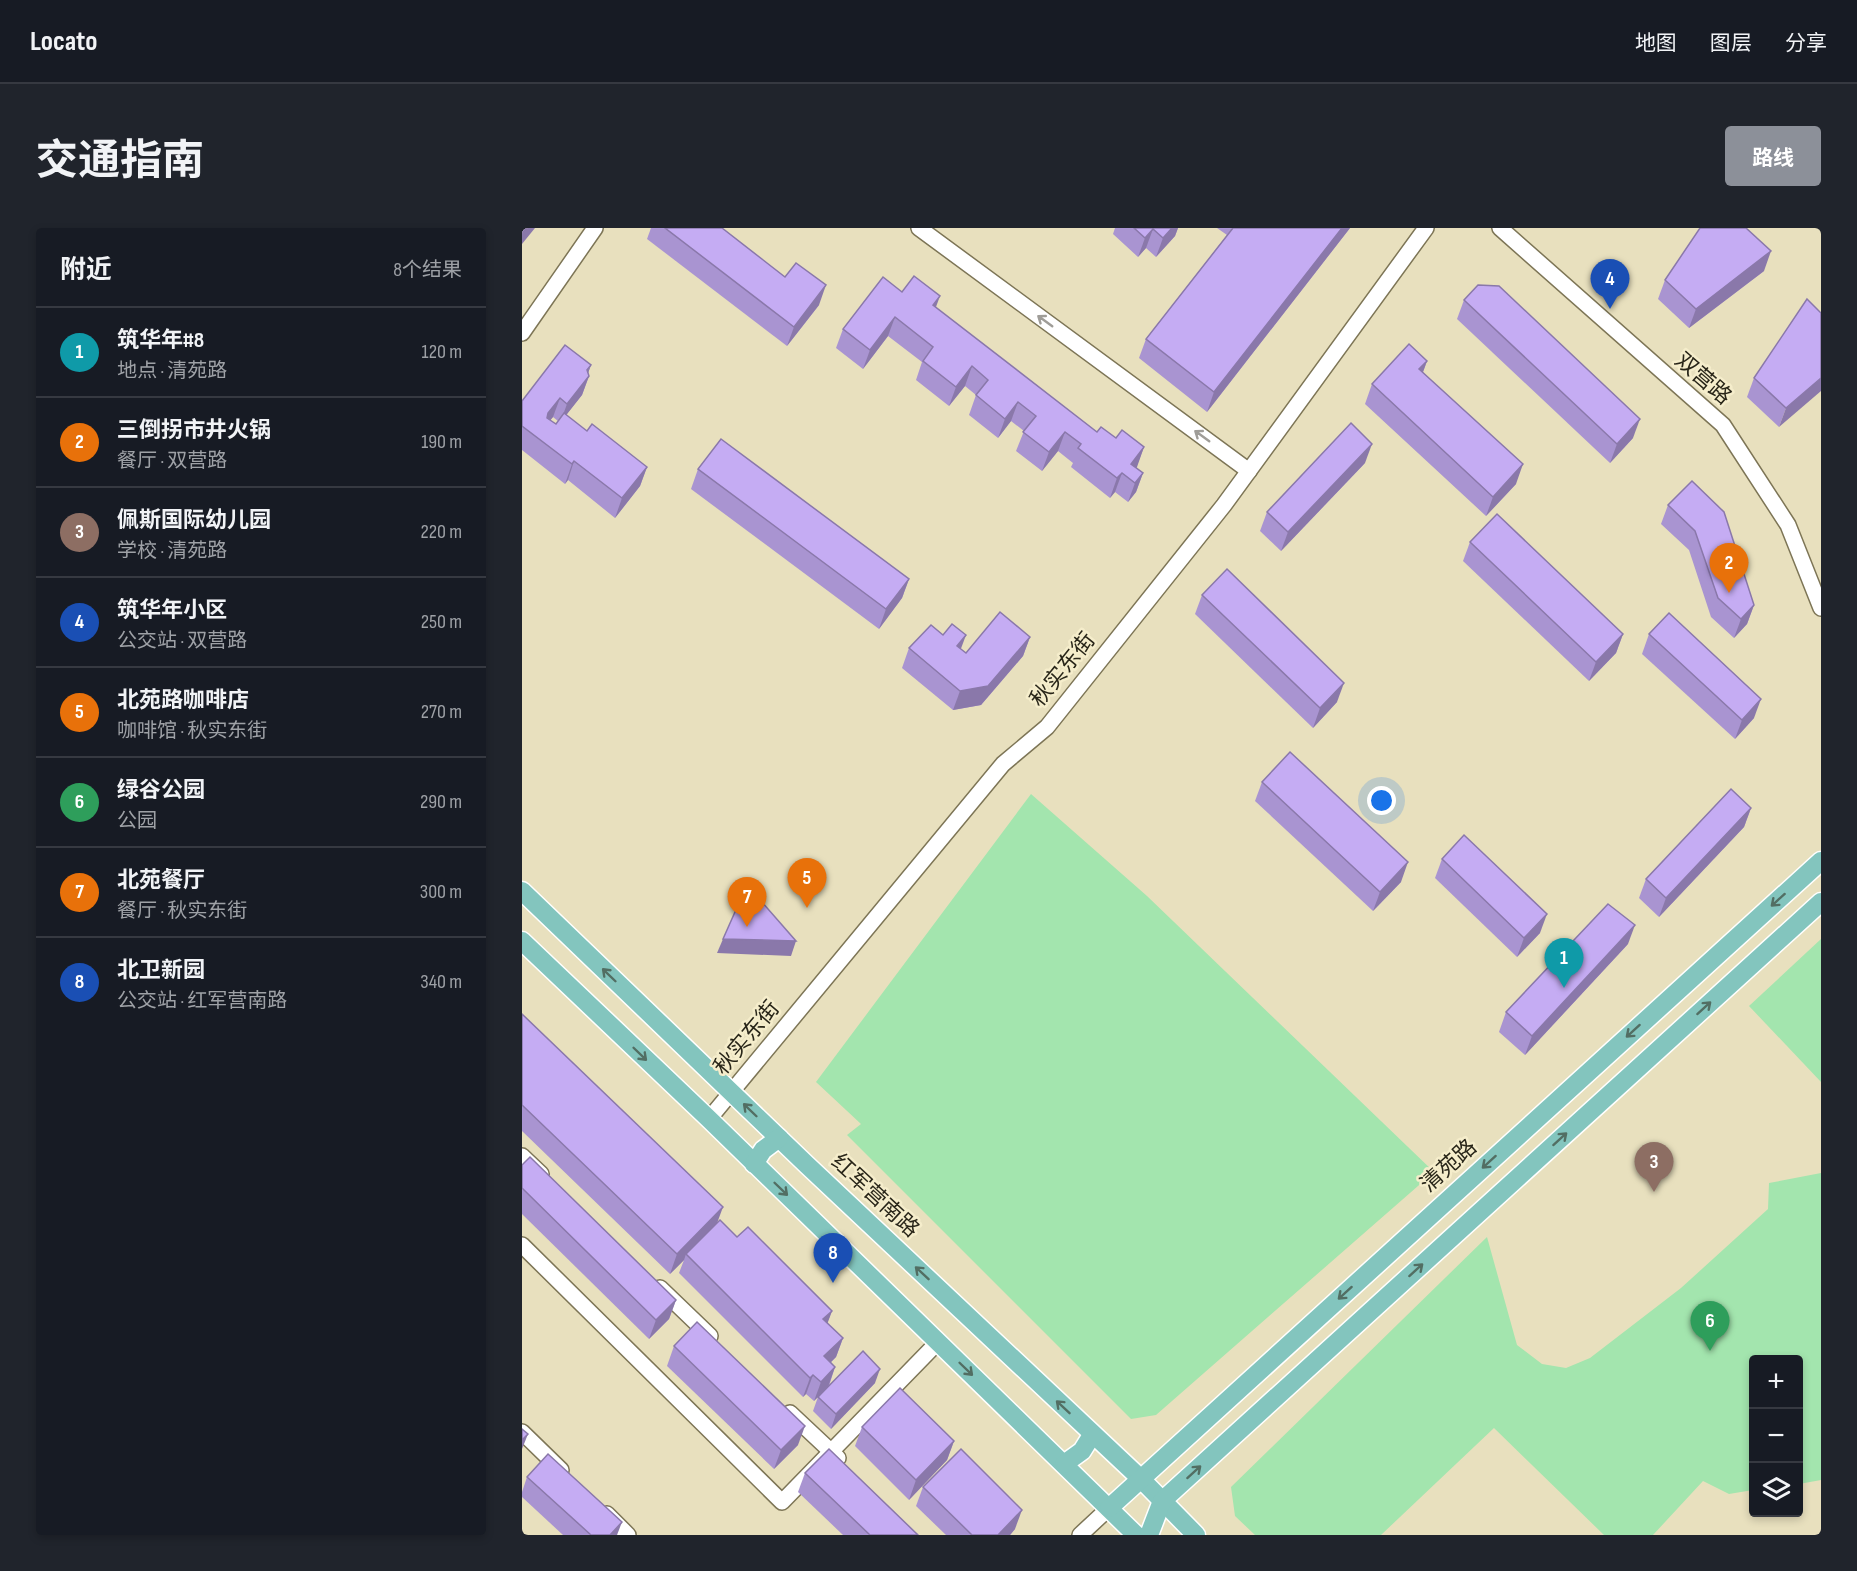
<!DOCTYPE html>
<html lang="zh">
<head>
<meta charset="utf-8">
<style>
  :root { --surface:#171b24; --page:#20242c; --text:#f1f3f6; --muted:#9ea1a6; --line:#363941; --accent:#8c9099 }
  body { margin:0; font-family:"Sofia Sans Condensed","Noto Sans SC",sans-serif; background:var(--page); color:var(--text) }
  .controls { position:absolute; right:18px; bottom:18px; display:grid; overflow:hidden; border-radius:6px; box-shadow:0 3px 9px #0003 }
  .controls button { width:54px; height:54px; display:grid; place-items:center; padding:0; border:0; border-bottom:2px solid var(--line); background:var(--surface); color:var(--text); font:30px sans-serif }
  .you { position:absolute; left:860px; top:573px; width:21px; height:21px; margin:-15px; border:4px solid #fff; border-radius:50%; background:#1a73e8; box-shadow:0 0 0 9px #1a73e833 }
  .badge { display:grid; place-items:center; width:39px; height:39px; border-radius:50%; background:var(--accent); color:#fff; font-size:20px; font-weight:700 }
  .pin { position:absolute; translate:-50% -50px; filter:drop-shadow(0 2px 3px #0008) }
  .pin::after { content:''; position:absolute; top:32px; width:21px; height:18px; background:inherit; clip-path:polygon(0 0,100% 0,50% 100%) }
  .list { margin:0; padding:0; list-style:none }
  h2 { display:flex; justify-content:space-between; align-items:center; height:78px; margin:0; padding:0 24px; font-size:26px }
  h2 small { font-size:20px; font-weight:400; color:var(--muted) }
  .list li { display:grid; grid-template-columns:39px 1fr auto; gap:18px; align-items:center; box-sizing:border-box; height:90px; padding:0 24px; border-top:2px solid var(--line) }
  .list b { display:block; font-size:22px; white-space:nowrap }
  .list p { margin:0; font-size:20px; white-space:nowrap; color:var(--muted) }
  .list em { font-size:20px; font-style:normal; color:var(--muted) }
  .icon { flex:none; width:33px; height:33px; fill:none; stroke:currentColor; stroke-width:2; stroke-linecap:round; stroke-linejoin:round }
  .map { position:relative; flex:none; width:1299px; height:1307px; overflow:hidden; border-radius:6px }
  header { display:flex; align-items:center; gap:36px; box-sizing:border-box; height:84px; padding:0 30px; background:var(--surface); border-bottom:2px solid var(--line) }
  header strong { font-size:28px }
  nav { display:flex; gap:33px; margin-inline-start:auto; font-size:21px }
  .intro { display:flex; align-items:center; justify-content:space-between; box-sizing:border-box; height:144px; padding:0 36px }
  h1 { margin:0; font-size:42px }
  .button { padding:15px 27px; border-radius:6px; background:var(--accent); color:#fff; font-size:21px; font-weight:700 }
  main { display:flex; gap:36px; padding:0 36px }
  aside { flex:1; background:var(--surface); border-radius:6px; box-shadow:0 3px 9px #0003 }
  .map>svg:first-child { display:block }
  .green { fill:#a3e5ae }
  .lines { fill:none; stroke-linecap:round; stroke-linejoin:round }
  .minor-casing { stroke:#7d7556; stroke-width:18 }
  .major-casing { stroke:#fff; stroke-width:21 }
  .minor { stroke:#fff; stroke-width:15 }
  .major { stroke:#83c5be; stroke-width:18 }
  .wall { fill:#a994d1; fill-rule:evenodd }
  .shaded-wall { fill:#8a78aa }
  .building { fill:#c5acf3; stroke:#8a78aa; stroke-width:1.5 }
  .oneway { stroke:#9f9d98 }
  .oneway2 { stroke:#526e63 }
  .labels { text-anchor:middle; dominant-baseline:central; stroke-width:5; stroke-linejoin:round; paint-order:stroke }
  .street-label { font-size:22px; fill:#292619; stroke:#f5edcb }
</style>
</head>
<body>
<header>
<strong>Locato</strong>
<nav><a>地图</a><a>图层</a><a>分享</a></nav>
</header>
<div class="intro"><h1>交通指南</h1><a class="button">路线</a></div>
<main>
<aside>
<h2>附近<small>8个结果</small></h2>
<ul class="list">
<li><span class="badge" style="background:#0f9aa8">1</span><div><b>筑华年#8</b><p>地点 · 清苑路</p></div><em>120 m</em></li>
<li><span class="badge" style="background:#e8710a">2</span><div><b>三倒拐市井火锅</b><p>餐厅 · 双营路</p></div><em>190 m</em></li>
<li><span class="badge" style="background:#8d6e63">3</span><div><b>佩斯国际幼儿园</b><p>学校 · 清苑路</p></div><em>220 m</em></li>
<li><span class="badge" style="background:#1a4fb4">4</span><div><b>筑华年小区</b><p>公交站 · 双营路</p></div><em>250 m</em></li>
<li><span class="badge" style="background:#e8710a">5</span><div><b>北苑路咖啡店</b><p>咖啡馆 · 秋实东街</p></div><em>270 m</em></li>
<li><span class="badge" style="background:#2e9e5b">6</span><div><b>绿谷公园</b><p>公园</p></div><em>290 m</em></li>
<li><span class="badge" style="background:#e8710a">7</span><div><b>北苑餐厅</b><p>餐厅 · 秋实东街</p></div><em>300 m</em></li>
<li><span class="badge" style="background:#1a4fb4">8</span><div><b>北卫新园</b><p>公交站 · 红军营南路</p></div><em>340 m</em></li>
</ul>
</aside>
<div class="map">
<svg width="1299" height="1307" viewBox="0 0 1299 1307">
  <rect width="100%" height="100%" fill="#e8e0be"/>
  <g class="green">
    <path d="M509 566 625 668 912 944 634 1187 609 1191 325 907 339 896 294 854Z"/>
    <path d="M1299 711V854L1227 778Z"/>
    <path d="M1299 945V1252L1277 1256 1276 1132H1232L1231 1262 1207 1266 1181 1253 1131 1307H1082L972 1200 859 1307H733L713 1288 709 1259 965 1009 995 1117 1020 1136 1044 1140 1068 1130 1159 1060 1246 981 1247 955Z"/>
  </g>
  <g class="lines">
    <g class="minor-casing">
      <g id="minor">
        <path d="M397 0 727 243"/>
        <path d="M978 0 1201 197 1266 297 1299 380"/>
        <path d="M0 105 73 0"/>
        <path d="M187 891 481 536 525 499 702 277 904 0"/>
        <path d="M0 928 19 946"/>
        <path d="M0 1017 260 1274 416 1114"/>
        <path d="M138 1060 188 1108"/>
        <path d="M268 1185 316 1230"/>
        <path d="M0 1204 39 1242"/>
        <path d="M85 1286 106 1307"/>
        <path d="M558 1307 587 1280"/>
      </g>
    </g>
    <g class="major-casing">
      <g id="major">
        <path d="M0 663 285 937 618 1250 674 1307"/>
        <path d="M0 713 187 891 614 1307"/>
        <path d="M232 936 241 922 257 910"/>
        <path d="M542 1236 560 1223 570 1207"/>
        <path d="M587 1280 1299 633"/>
        <path d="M627 1307 640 1273 1299 674"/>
      </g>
    </g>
    <use href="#minor" class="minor"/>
    <use href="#major" class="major"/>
  </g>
  <g class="wall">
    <path d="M129 0H200L297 77 265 118 125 11Z"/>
    <path d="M593 0H656L653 8 634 29 624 20 616 29 591 6Z"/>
    <path d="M695 0H828L685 184 617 130 624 111 705 7Z"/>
    <path d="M1242 43 1167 100 1136 71 1143 52Z"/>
    <path d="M380 64 414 80 575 204 622 219 614 240 621 245 614 264 606 274 593 264 588 270 549 239 551 235 536 223 520 243 494 223 502 203 489 193 476 210 447 187 454 167 443 158 427 178 394 152 400 134 366 108 341 141 314 120 321 101Z"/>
    <path d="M942 72 1111 210 1088 235 935 91Z"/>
    <path d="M1299 85 1257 199 1225 169 1232 150Z"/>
    <path d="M905 133 901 144 994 256 964 288 843 176 850 156Z"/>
    <path d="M69 137 66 145 67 148 60 167 44 187 65 203 125 239 118 258 93 290 46 252 43 256 0 222V173ZM31 189 36 193 34 196 28 192Z"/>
    <path d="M843 235 759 323 738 303 745 284Z"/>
    <path d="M176 241 387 351 380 370 357 401 169 261Z"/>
    <path d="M1170 253 1232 377 1225 396 1212 410 1189 389 1167 322 1139 296 1146 277Z"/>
    <path d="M948 314 1101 406 1094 425 1067 453 941 333Z"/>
    <path d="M680 367 815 474 791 500 673 386Z"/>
    <path d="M1127 406 1232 490 1213 511 1120 426Z"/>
    <path d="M508 409 501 428 459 477 431 482 380 440 387 420 439 421 444 425Z"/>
    <path d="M740 554 879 654 851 683 733 573Z"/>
    <path d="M1229 580 1222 599 1137 689 1117 670 1124 651Z"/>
    <path d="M920 631 1018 705 995 729 913 650Z"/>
    <path d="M1106 716 1003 827 977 804 984 784Z"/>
    <path d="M0 786 195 995 215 1009 310 1083 305 1095 321 1110 314 1129 309 1134 313 1139 307 1158 353 1155 309 1201 291 1183 296 1169 300 1165 292 1173 284 1166 281 1169 157 1045 162 1032 148 1046 0 903Z"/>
    <path d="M0 937 154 1072 147 1091 127 1111 0 986Z"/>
    <path d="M152 1118 276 1217 252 1241 145 1138Z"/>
    <path d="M340 1199 432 1213 425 1232 387 1272 333 1218Z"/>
    <path d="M283 1245 396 1307H321L276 1264Z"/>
    <path d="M5 1249 95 1307H41L0 1269V1264Z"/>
    <path d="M401 1259 493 1301 488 1307H424L394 1278Z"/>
  </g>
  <g class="shaded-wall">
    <path d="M4 0H13L0 16V5Z"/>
    <path d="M650 0H656L653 8 634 29 641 10Z"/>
    <path d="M820 0H828L685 184 692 164Z"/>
    <path d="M631 1 624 20 616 29 623 10Z"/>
    <path d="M1249 23 1242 43 1167 100 1174 81Z"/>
    <path d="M304 57 297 77 265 118 272 99Z"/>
    <path d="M418 68 411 87V77Z"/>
    <path d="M373 89 366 108 341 141 348 122Z"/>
    <path d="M905 133 898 152 897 141Z"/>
    <path d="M69 137 63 153 67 148 60 167 38 195 45 176Z"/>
    <path d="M450 138 443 158 427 178 434 159Z"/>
    <path d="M1299 150V163L1257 199 1264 180Z"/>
    <path d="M38 170 31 189 19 204 26 185Z"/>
    <path d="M496 174 489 193 476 210 483 191Z"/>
    <path d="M1118 191 1111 210 1088 235 1095 216Z"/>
    <path d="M543 204 536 223 520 243 527 224Z"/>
    <path d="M850 216 843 235 759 323 766 304Z"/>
    <path d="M622 219 615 239 606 250 609 236Z"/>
    <path d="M52 233 46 252 43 256 50 236Z"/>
    <path d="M1001 236 994 256 964 288 971 269Z"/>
    <path d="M125 239 118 258 93 290 100 270Z"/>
    <path d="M600 245 593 264 588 270 595 250Z"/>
    <path d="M621 245 614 264 606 274 613 255Z"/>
    <path d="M387 351 380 370 357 401 364 381Z"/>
    <path d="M1232 377 1225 396 1212 410 1219 391Z"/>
    <path d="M1101 406 1094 425 1067 453 1074 434Z"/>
    <path d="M444 407 437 426 435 418Z"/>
    <path d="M508 409 501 428 459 477 431 482 438 463Z"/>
    <path d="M822 455 815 474 791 500 798 480Z"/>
    <path d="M1239 471 1232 490 1213 511 1220 492Z"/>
    <path d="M1229 580 1222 599 1137 689 1144 670Z"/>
    <path d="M886 634 879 654 851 683 858 664Z"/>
    <path d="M1025 686 1018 705 995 729 1002 710Z"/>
    <path d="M1113 697 1106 716 1003 827 1010 808Z"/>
    <path d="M201 711 274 713 269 728 195 725Z"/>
    <path d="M201 979 194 998 164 1026 162 1032 148 1046 155 1026Z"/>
    <path d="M154 1072 147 1091 127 1111 134 1092Z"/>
    <path d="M310 1083 303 1102 301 1091Z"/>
    <path d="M321 1110 314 1129 295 1148 302 1128Z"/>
    <path d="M313 1139 306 1159 292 1173 299 1154Z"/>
    <path d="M358 1141 353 1155 309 1201 314 1186Z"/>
    <path d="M291 1147 284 1166 281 1169 288 1150Z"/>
    <path d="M283 1198 276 1217 252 1241 259 1222Z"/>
    <path d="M6 1206 0 1221V1212Z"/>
    <path d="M432 1213 425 1232 387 1272 394 1252Z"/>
    <path d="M500 1282 493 1301 488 1307H476Z"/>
    <path d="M100 1294 95 1307H88Z"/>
  </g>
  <g class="building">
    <path d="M0 0H4L0 5Z"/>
    <path d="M143 0H200L263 49 274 35 304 57 272 99Z"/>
    <path d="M612 0H650L641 10 631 1 623 10Z"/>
    <path d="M711 0H820L692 164 624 111Z"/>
    <path d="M1178 0H1224L1249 23 1174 81 1143 52Z"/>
    <path d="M392 48 418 68 411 77 575 204 579 199 594 210 600 202 622 219 609 236 621 245 613 255 600 245 595 250 556 220 559 216 543 204 527 224 501 204 514 188 496 174 483 191 454 167 466 152 450 138 434 159 401 133 411 119 373 89 348 122 321 101 361 49 380 64Z"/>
    <path d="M956 57 977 58 1118 191 1095 216 942 72Z"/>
    <path d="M1285 71 1299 85V150L1264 180 1232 150Z"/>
    <path d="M887 116 905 133 897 141 1001 236 971 269 850 156Z"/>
    <path d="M43 117 69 137 65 142 67 148 45 176 38 170 26 185 25 190 34 196 42 185 65 203 70 196 125 239 100 270 52 233 50 236 0 198V173Z"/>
    <path d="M829 195 850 216 766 304 745 284Z"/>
    <path d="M199 211 387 351 364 381 176 241Z"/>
    <path d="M1170 253 1202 284 1232 377 1219 391 1196 370 1173 303 1146 277Z"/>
    <path d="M975 286 1101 406 1074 434 948 314Z"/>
    <path d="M705 341 822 455 798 480 680 367Z"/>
    <path d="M478 384 508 409 466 458 438 463 387 420 409 397 421 407 430 396 444 407 435 418 444 425Z"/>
    <path d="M1147 385 1239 471 1220 492 1127 406Z"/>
    <path d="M768 524 886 634 858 664 740 554Z"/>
    <path d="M1209 561 1229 580 1144 670 1124 651Z"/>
    <path d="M942 607 1025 686 1002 710 920 631Z"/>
    <path d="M225 657 274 713 201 711Z"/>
    <path d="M1086 676 1113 697 1010 808 984 784Z"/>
    <path d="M0 786 201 979 155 1026 0 877Z"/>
    <path d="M8 929 154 1072 134 1092 0 960V937Z"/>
    <path d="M198 992 215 1009 226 999 310 1083 301 1091 321 1110 302 1128 313 1139 299 1154 291 1147 288 1150 164 1026Z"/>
    <path d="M175 1094 283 1198 259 1222 152 1118Z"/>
    <path d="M341 1123 358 1141 314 1186 296 1169Z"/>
    <path d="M378 1160 432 1213 394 1252 340 1199Z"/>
    <path d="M0 1201 6 1206 0 1212Z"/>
    <path d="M307 1221 396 1307H348L283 1245Z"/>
    <path d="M439 1221 500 1282 476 1307H450L401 1259Z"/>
    <path d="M26 1226 100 1294 88 1307H69L5 1249Z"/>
  </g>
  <defs><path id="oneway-shaft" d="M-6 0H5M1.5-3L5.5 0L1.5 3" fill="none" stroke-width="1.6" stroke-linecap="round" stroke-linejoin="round" transform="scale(1.5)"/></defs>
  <g class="oneway">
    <use href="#oneway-shaft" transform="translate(523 93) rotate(-144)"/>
    <use href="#oneway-shaft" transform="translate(680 208) rotate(-144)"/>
  </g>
  <g class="oneway2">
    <use href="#oneway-shaft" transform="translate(1256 672) rotate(138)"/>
    <use href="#oneway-shaft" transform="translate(87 747) rotate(-136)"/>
    <use href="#oneway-shaft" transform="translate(1182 780) rotate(-42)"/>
    <use href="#oneway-shaft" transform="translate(1111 803) rotate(138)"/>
    <use href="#oneway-shaft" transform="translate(118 826) rotate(44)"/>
    <use href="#oneway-shaft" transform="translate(228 882) rotate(-136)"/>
    <use href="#oneway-shaft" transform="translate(1038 911) rotate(-42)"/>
    <use href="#oneway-shaft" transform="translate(967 934) rotate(138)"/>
    <use href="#oneway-shaft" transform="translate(259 961) rotate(44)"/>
    <use href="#oneway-shaft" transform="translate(894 1042) rotate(-42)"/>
    <use href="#oneway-shaft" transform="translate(400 1045) rotate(-137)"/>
    <use href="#oneway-shaft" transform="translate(823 1065) rotate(138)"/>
    <use href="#oneway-shaft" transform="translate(444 1141) rotate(44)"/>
    <use href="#oneway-shaft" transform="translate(541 1179) rotate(-137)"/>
    <use href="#oneway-shaft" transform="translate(672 1244) rotate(-42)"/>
  </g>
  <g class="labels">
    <g class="street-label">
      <text transform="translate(1181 151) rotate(41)">双营路</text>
      <text transform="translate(541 442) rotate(-51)">秋实东街</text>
      <text transform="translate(225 810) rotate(-50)">秋实东街</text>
      <text transform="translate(927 938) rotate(-42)">清苑路</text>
      <text transform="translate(353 968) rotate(43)">红军营南路</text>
    </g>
  </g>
</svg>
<div class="controls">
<button>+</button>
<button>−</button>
<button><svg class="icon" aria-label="layers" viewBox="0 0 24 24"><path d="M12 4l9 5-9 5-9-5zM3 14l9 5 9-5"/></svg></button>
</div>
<div class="you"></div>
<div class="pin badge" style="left:1042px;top:760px;background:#0f9aa8">1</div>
<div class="pin badge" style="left:1207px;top:365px;background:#e8710a">2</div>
<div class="pin badge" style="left:1132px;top:964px;background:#8d6e63">3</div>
<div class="pin badge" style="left:1088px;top:81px;background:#1a4fb4">4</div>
<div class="pin badge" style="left:285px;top:680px;background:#e8710a">5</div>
<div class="pin badge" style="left:1188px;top:1123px;background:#2e9e5b">6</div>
<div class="pin badge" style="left:225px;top:699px;background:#e8710a">7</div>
<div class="pin badge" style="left:311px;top:1055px;background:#1a4fb4">8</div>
</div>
</main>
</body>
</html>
